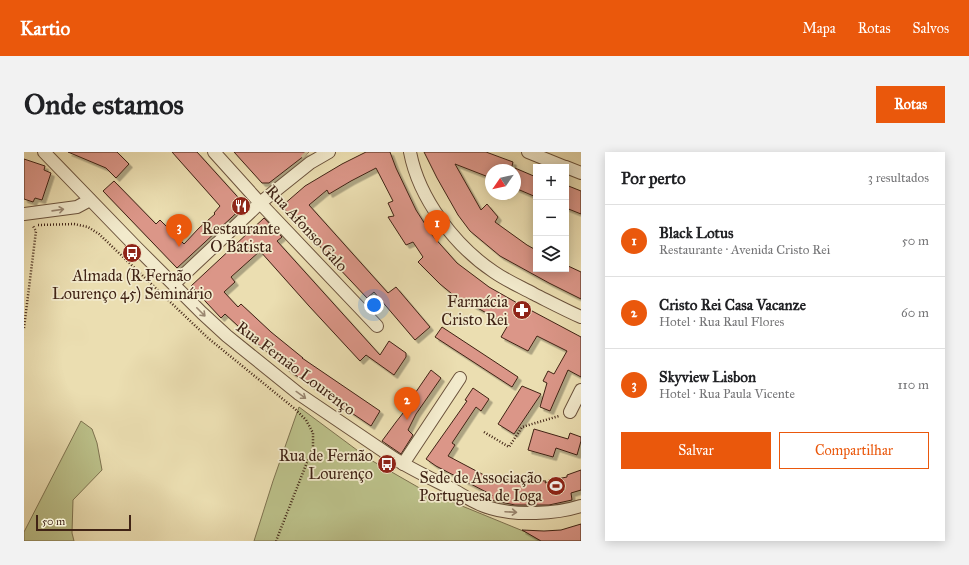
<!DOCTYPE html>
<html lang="pt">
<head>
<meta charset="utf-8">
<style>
  :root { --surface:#fff; --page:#f2f2f2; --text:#202124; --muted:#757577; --line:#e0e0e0; --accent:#ea580c }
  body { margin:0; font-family:"IM FELL Great Primer",serif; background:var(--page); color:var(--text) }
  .controls { position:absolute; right:12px; top:12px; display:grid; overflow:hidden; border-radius:0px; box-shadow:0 2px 10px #0003 }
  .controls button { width:36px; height:36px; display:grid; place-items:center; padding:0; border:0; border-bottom:1px solid var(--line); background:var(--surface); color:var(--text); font:20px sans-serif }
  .compass { position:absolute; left:461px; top:12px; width:36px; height:36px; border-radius:50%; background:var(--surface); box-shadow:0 2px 10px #0003; rotate:236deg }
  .scale { position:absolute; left:12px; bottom:10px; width:95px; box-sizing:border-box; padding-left:4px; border:2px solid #402315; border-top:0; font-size:11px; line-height:14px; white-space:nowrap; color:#402315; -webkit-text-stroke:3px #f2eacc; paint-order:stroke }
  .you { position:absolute; left:350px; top:153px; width:14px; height:14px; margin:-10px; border:3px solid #fff; border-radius:50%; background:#1a73e8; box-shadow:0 0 0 6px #1a73e833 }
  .badge { display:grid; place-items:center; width:26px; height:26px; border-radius:50%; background:var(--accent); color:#fff; font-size:13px; font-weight:700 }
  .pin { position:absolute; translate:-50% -33px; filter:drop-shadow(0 1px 2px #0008) }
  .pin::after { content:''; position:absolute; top:21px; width:14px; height:12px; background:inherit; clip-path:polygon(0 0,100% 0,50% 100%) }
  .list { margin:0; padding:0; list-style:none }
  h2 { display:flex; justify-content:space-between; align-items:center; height:52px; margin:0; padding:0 16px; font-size:17px }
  h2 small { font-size:13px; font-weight:400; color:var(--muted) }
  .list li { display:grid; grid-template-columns:26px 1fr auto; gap:12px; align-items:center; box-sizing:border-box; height:72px; padding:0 16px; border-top:1px solid var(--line) }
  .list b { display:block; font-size:15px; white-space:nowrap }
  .list p { margin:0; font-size:13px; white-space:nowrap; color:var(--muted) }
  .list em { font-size:13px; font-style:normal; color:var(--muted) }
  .actions { display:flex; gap:8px; padding:12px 16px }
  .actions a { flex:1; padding:9px 0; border:1px solid var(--accent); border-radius:0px; text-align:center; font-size:14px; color:var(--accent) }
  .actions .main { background:var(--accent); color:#fff }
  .icon { flex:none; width:22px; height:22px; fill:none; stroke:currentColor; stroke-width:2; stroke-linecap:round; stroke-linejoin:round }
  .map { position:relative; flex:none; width:557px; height:389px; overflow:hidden; border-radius:0px }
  header { display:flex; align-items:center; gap:24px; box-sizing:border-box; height:56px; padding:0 20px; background:var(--accent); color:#fff }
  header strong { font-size:19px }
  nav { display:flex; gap:22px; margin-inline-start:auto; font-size:14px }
  .intro { display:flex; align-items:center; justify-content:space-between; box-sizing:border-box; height:96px; padding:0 24px }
  h1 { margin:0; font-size:28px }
  .button { padding:10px 18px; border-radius:0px; background:var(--accent); color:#fff; font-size:14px; font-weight:700 }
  main { display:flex; gap:24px; padding:0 24px }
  aside { flex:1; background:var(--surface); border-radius:0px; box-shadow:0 2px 10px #0003 }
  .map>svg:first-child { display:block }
  .green { fill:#bbc089; stroke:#7e724f }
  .building { fill:#db9688; stroke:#402315; filter:url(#shadow) }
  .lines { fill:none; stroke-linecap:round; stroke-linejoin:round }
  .minor-tunnel { stroke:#c9b992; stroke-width:12; stroke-dasharray:12 6; stroke-linecap:butt }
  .minor-casing { stroke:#6b523c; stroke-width:14 }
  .path { stroke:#402315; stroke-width:2.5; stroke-dasharray:1 2; stroke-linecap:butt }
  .minor { stroke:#f2eacc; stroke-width:12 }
  .oneway { stroke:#998670 }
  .labels { text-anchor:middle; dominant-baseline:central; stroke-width:3.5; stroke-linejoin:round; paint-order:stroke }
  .poi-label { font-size:16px; fill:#402315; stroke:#f2eacc; text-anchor:end }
  .street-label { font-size:16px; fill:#402315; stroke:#f2eacc }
</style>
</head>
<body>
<header>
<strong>Kartio</strong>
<nav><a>Mapa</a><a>Rotas</a><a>Salvos</a></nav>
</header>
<div class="intro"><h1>Onde estamos</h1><a class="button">Rotas</a></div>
<main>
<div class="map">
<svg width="557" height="389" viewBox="0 0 557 389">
  <defs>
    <filter id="shadow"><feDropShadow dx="3.5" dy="3.5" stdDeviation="0" flood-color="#0004"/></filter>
  </defs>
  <rect width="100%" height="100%" fill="#ebdeb1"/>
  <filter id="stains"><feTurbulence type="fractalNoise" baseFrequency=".005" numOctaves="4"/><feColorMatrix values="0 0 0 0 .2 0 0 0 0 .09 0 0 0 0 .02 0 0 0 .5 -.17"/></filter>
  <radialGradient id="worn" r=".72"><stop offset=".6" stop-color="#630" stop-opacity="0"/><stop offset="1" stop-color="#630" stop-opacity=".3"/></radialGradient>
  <g class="green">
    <path d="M275 255 345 307 399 338 504 381 517 389H230L249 329Z"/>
    <path d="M57 269 68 277 73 291 78 318 49 348 48 381 50 389H0V380Z"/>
  </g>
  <g class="building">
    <path d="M44 0H93L105 12 92 26 82 16Z"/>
    <path d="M148 0H173L221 53 153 116 79 39 90 29 132 72 136 68 160 92 175 76 191 62 190 61 196 54Z"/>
    <path d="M210 0H285L245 31H238Z"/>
    <path d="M342 0H366L372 16 392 58 408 83 433 111 465 135 495 152 557 185V225L544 218 526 259 516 255 523 231 519 229 524 219 530 222 543 199 513 184 504 199 477 185 484 173 441 149 439 151 416 132 394 110 399 105 389 90 382 93 364 65 370 64 364 51 369 49 352 16 327 29 305 42 303 38 285 53 364 141 372 135 406 175 391 188 350 140 343 146 311 112 271 65 269 67 258 54 281 34 318 12Z"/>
    <path d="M400 0H462L489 10 487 18H467V26L431 12 457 58 463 52 474 65 471 70 503 93 512 98V117H542V113L557 120V147L525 131 476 104 446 79 434 63 413 26Z"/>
    <path d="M0 7 21 14 20 18 27 21 18 48 11 46 9 50 0 47Z"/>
    <path d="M491 16 512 25V45L491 36Z"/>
    <path d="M542 33 557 39V62L542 56Z"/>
    <path d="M240 66 258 85 253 89 356 203 365 189 382 201V205L370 223 342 203 336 209 285 154 236 99 207 125 211 130 200 140 214 155 217 152 247 180 279 206H278L356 259 347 274 267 220 227 186 201 162 197 166 167 134Z"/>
    <path d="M418 175 494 225 488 235 411 185Z"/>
    <path d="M407 218 417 226 392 262 384 278 389 283 377 302 358 289 372 270 387 251 385 250Z"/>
    <path d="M498 234 517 242 490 282 474 272Z"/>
    <path d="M449 236 465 247 457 259 452 255 428 291 431 293 424 304 475 331 477 327 495 328 522 329 521 331 533 327 543 325V323L557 318V338L547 341 548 348 525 353H491L467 348H466L468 343 412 314 402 307 443 249 441 248Z"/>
    <path d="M510 277 544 287 546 281 557 285V289L553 303 532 296 529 305 504 298Z"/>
    <path d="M557 372V389H517L498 378 520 379 537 378Z"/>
  </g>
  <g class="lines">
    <path class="minor-tunnel" d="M281 0 283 2"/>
    <g class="minor-casing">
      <g id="minor">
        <path d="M20 0 113 96 178 161 203 184 275 242 368 305C385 316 404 325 422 334 437 341 450 352 466 356 491 364 533 362 557 354"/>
        <path d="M190 0 236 51 353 174"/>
        <path d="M386 0C395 47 431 94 470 120 483 129 497 135 510 142 526 150 541 158 557 165"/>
        <path d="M504 0 541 15"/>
        <path d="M542 15 557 21"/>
        <path d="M0 62 53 55 66 48"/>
        <path d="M150 132 236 51 286 11 305 0"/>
        <path d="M546 260 557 238"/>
        <path d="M379 312 436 226"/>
      </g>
    </g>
    <g class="path">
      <path d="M14 73 50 72 64 75 75 82 184 186 271 257 282 268 289 281V295L252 389"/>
      <path d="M0 176 12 79 9 74"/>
      <path d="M460 280 485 295 498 275 535 264"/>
    </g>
    <use href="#minor" class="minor"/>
  </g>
  <defs><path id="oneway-shaft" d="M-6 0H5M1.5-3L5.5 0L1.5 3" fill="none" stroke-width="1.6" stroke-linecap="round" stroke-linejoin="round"/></defs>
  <g class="oneway">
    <use href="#oneway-shaft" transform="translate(34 58) rotate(-8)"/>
    <use href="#oneway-shaft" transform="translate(177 160) rotate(45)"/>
    <use href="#oneway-shaft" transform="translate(277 243) rotate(36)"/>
    <use href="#oneway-shaft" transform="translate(487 360) rotate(3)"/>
  </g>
  <defs>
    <g id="restaurant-disc" transform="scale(1)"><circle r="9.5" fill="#8f2418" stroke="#f2eacc"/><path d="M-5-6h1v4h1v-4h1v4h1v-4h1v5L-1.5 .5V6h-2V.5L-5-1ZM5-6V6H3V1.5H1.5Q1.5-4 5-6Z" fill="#fff"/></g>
    <g id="bus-disc" transform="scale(1)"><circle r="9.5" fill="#8f2418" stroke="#f2eacc"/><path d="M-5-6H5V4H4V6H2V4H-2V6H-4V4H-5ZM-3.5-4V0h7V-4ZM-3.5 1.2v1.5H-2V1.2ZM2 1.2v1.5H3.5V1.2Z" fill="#fff"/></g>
    <g id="pharmacy-disc" transform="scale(1)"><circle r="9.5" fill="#8f2418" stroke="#f2eacc"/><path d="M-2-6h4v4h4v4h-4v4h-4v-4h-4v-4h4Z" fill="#fff"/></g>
    <g id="stadium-disc" transform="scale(1)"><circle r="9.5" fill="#8f2418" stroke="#f2eacc"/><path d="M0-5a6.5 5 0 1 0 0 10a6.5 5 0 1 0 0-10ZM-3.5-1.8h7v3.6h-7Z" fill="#fff"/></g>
  </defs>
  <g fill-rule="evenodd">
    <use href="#restaurant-disc" x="217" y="54"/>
    <use href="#bus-disc" x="108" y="101"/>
    <use href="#pharmacy-disc" x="498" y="158"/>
    <use href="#bus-disc" x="363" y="312"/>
    <use href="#stadium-disc" x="532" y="334"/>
  </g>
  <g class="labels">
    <g class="poi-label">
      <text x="217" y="76" text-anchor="middle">Restaurante<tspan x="217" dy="18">O Batista</tspan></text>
      <text x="108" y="123" text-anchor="middle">Almada (R Fernão<tspan x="108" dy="18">Lourenço 45) Seminário</tspan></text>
      <text x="484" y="149">Farmácia<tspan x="484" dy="18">Cristo Rei</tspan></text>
      <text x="349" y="303">Rua de Fernão<tspan x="349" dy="18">Lourenço</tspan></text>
      <text x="518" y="325">Sede de Associação<tspan x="518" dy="18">Portuguesa de Ioga</tspan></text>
    </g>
    <g class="street-label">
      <text transform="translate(283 76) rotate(47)">Rua Afonso Galo</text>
      <text transform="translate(272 216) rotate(37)">Rua Fernão Lourenço</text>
    </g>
  </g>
  <rect width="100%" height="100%" filter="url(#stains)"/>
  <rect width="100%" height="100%" fill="url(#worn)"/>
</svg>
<div class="controls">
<button>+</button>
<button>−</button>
<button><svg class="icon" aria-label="layers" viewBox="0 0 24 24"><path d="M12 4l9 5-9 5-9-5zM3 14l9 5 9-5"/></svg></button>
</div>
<svg class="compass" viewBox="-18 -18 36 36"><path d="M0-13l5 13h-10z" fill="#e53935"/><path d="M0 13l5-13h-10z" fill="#757577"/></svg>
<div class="scale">50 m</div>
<div class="you"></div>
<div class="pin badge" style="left:413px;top:91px">1</div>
<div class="pin badge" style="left:383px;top:268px">2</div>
<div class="pin badge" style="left:155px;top:95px">3</div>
</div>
<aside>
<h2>Por perto<small>3 resultados</small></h2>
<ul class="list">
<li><span class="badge">1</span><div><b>Black Lotus</b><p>Restaurante · Avenida Cristo Rei</p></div><em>50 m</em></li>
<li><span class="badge">2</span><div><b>Cristo Rei Casa Vacanze</b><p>Hotel · Rua Raul Flores</p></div><em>60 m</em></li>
<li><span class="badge">3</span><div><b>Skyview Lisbon</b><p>Hotel · Rua Paula Vicente</p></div><em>110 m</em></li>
</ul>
<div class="actions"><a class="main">Salvar</a><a>Compartilhar</a></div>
</aside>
</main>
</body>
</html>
